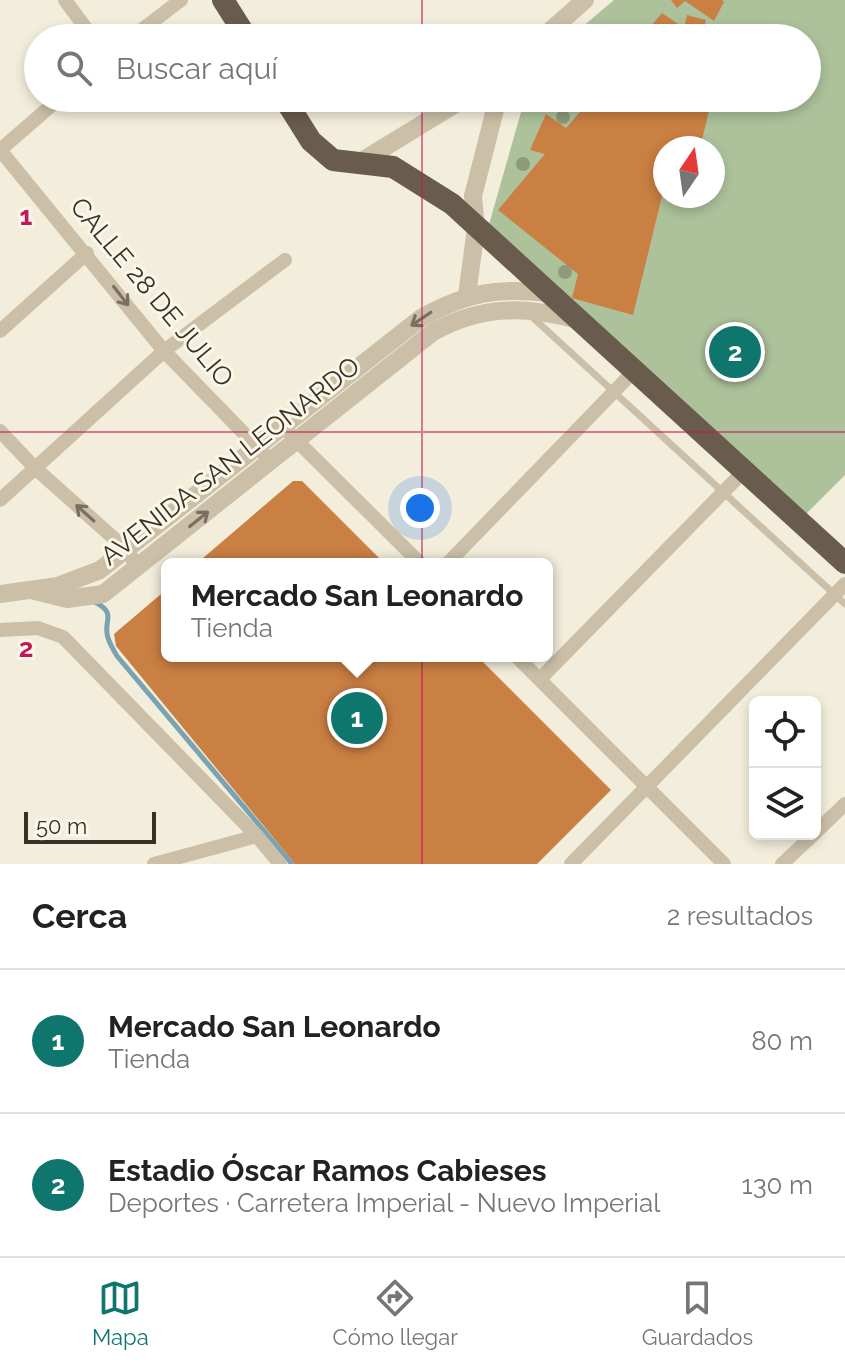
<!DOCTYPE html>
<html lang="es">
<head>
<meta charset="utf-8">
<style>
  :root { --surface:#fff; --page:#f2f2f2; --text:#222; --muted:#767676; --line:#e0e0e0; --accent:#0f766e }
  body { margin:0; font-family:Raleway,sans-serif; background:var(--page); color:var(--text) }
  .controls { position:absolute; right:24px; bottom:24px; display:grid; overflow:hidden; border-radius:12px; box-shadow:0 4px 12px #0003 }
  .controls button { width:72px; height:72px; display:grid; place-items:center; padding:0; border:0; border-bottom:2px solid var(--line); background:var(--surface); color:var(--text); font:40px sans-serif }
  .compass { position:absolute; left:653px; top:136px; width:72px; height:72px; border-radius:50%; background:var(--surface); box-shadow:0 4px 12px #0003; rotate:13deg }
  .scale { position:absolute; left:24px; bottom:20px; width:132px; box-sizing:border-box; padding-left:8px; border:4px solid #383028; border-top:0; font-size:22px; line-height:28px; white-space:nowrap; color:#383028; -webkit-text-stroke:6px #faf6e8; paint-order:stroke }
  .you { position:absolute; left:420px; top:508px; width:28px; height:28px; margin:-20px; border:6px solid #fff; border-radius:50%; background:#1a73e8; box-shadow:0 0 0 12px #1a73e833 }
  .badge { display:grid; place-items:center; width:52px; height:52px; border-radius:50%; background:var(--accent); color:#fff; font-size:26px; font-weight:700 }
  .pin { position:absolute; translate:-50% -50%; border:4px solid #fff; box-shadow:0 2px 8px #0006 }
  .popup { position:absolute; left:161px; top:558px; width:392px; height:104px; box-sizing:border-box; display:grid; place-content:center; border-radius:12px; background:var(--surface); filter:drop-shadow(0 2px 6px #0005); font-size:26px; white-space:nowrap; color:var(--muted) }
  .popup b { font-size:30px; color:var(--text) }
  .popup::after { content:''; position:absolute; left:50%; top:100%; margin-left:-16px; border:16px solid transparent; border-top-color:var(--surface) }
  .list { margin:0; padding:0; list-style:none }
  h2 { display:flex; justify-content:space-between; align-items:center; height:104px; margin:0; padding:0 32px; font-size:34px }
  h2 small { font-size:26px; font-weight:400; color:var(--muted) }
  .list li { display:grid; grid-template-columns:52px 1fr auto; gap:24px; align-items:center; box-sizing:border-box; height:144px; padding:0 32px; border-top:2px solid var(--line) }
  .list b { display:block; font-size:30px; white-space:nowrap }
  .list p { margin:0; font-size:26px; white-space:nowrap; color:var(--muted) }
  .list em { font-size:26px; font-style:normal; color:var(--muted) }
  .icon { flex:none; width:44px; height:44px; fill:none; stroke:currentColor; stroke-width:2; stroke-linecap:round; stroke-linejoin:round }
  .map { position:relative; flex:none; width:845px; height:864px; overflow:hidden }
  .search { position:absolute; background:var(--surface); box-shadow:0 4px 12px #0003; left:24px; right:24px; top:24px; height:88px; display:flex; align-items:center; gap:20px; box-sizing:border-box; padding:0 28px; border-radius:44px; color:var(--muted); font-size:30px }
  .sheet { height:392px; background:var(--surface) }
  nav { display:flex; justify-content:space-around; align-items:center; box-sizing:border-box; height:112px; border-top:2px solid var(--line); background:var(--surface); font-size:22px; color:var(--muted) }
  nav a { display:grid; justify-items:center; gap:4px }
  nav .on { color:var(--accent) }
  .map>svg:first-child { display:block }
  .green { fill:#adc29b; fill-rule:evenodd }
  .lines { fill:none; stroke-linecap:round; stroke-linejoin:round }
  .stream { stroke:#7aa3b1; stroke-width:5 }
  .building { fill:#ca7f43 }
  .service { stroke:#cbbfa7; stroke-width:7 }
  .minor { stroke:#cbbfa7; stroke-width:14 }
  .tertiary { stroke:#cbbfa7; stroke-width:18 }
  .trunk { stroke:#6a5c4c; stroke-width:22 }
  .tree { fill:#8f9a7b }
  .oneway { stroke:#7a7061 }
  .grid { fill:none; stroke:#c2185b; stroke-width:2; stroke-opacity:0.55 }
  .labels { text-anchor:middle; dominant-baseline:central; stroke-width:6; stroke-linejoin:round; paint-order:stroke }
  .street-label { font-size:26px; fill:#383028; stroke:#faf6e8 }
  .grid-label { font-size:26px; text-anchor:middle; font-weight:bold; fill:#c2185b; stroke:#faf6e8; stroke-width:6; stroke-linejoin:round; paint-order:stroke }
</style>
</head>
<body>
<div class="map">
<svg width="845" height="864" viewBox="0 0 845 864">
  <rect width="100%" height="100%" fill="#f3eddc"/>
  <path class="green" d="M614 0H845V475L806 514 488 228 525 98H807V38H569ZM665 148H713V196H665Z"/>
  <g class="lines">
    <path class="stream" d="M93 601C119 614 102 620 108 638 110 644 114 651 117 656L292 864"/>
  </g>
  <g class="building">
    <path d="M671 0H722L724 2 714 21 685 1 677 8Z"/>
    <path d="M662 13 684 28 687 15 706 20 702 38H641Z"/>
    <path d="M592 98H712L700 148H665V184L633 315 572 298 578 274 498 210 545 154 530 150 546 114 566 128Z"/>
    <path d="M293 481H302L385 564H196Z"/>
    <path d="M167 589V656H477L611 790 537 864H295L116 646 114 634Z"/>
  </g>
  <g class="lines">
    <path class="service" d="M530 315 845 604"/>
    <g class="minor">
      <path d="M65 0 93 38"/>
      <path d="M131 38 181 0"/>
      <path d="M0 150 164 351 264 454"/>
      <path d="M0 150 60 98"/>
      <path d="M0 331 87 253"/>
      <path d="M0 431 35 468 127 550 138 568"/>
      <path d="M291 435 421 564"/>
      <path d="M0 500 164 351 285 260"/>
      <path d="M447 564 634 371"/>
      <path d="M0 630 38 628 63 637 257 836 280 864"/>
      <path d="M516 656 724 864"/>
      <path d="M540 679 744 471"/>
      <path d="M815 833 845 804"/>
      <path d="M154 864 257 836"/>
      <path d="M571 864 845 584"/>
      <path d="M782 864 814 834"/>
    </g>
    <g class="tertiary">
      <path d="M542 38 585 0"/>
      <path d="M362 161 465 98"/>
      <path d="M467 295 476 229 473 196 498 98"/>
      <path d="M31 590 67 599 103 594 433 332C483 305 524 306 578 320"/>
      <path d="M0 594 58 586 100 570 421 318C466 293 497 287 548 293"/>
    </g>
    <g class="trunk">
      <path d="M223 0 247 38"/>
      <path d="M284 98 311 141 333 160 393 167 452 204 845 563"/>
    </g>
  </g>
  <g class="tree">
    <circle cx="563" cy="117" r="7"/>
    <circle cx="523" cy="164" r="7"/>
    <circle cx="565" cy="272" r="7"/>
  </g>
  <defs><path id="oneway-shaft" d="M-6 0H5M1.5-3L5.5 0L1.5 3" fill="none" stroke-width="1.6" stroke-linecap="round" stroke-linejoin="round" transform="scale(2)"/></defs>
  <g class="oneway">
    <use href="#oneway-shaft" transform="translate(121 296) rotate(52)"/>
    <use href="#oneway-shaft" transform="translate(421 319) rotate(146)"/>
    <use href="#oneway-shaft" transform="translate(85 513) rotate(-138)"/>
    <use href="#oneway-shaft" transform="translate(199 519) rotate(-39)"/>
  </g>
  <path class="grid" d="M422 0V38M422 98V864M0 432H845"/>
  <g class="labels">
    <g class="street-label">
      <text transform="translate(152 292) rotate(50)">CALLE 28 DE JULIO</text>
      <text transform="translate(230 461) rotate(-38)">AVENIDA SAN LEONARDO</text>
    </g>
  </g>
  <g class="grid-label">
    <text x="26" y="225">1</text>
    <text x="26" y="657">2</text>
  </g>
</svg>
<div class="controls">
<button><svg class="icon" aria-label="locate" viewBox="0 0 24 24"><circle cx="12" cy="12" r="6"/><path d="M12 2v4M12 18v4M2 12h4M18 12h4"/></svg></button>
<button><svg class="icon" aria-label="layers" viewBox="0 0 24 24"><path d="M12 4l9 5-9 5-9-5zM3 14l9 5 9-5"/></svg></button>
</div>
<svg class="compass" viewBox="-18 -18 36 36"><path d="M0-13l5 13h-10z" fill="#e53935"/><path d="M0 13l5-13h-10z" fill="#767676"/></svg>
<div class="scale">50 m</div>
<div class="you"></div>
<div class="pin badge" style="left:357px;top:718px">1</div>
<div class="popup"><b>Mercado San Leonardo</b>Tienda</div>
<div class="pin badge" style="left:735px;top:352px">2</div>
<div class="search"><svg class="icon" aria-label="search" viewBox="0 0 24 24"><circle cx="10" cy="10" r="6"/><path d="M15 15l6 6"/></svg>Buscar aquí</div>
</div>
<section class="sheet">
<h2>Cerca<small>2 resultados</small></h2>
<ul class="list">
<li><span class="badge">1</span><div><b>Mercado San Leonardo</b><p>Tienda</p></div><em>80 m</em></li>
<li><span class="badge">2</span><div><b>Estadio Óscar Ramos Cabieses</b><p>Deportes · Carretera Imperial - Nuevo Imperial</p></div><em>130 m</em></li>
</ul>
</section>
<nav>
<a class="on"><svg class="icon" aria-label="map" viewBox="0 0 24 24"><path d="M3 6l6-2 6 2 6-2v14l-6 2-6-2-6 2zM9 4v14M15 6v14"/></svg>Mapa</a>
<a><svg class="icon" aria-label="directions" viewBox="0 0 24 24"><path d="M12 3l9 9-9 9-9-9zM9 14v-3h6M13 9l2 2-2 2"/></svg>Cómo llegar</a>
<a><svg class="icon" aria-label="saved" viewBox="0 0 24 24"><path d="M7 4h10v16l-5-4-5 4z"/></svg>Guardados</a>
</nav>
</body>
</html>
